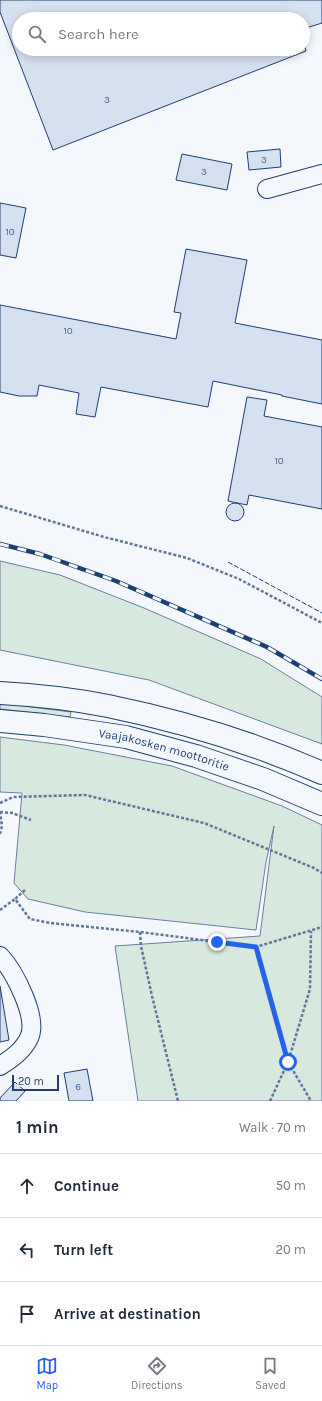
<!DOCTYPE html>
<html lang="en">
<head>
<meta charset="utf-8">
<style>
  :root { --surface:#fff; --page:#f2f2f3; --text:#1f2937; --muted:#747a83; --line:#e0e1e3; --accent:#2563eb }
  body { margin:0; font-family:Karla,sans-serif; background:var(--page); color:var(--text) }
  .scale { position:absolute; left:12px; bottom:10px; width:47px; box-sizing:border-box; padding-left:4px; border:2px solid #1d3f73; border-top:0; font-size:11px; line-height:14px; white-space:nowrap; color:#1d3f73; -webkit-text-stroke:3px #f4f7fb; paint-order:stroke }
  .stop { position:absolute; width:12px; height:12px; margin:-9px; border:3px solid #2563eb; border-radius:50%; background:#fff }
  .stop.end { background:#2563eb; border-color:#fff; box-shadow:0 1px 4px #0008 }
  .list { margin:0; padding:0; list-style:none }
  h2 { display:flex; justify-content:space-between; align-items:center; height:52px; margin:0; padding:0 16px; font-size:17px }
  h2 small { font-size:13px; font-weight:400; color:var(--muted) }
  .list li { display:grid; grid-template-columns:26px 1fr auto; gap:12px; align-items:center; box-sizing:border-box; height:64px; padding:0 16px; border-top:1px solid var(--line) }
  .list b { display:block; font-size:15px; white-space:nowrap }
  .list em { font-size:13px; font-style:normal; color:var(--muted) }
  .icon { flex:none; width:22px; height:22px; fill:none; stroke:currentColor; stroke-width:2; stroke-linecap:round; stroke-linejoin:round }
  .map { position:relative; flex:none; width:322px; height:1101px; overflow:hidden }
  .search { position:absolute; background:var(--surface); box-shadow:0 2px 10px #0003; left:12px; right:12px; top:12px; height:44px; display:flex; align-items:center; gap:10px; box-sizing:border-box; padding:0 14px; border-radius:22px; color:var(--muted); font-size:15px }
  .sheet { height:244px; background:var(--surface) }
  nav { display:flex; justify-content:space-around; align-items:center; box-sizing:border-box; height:56px; border-top:1px solid var(--line); background:var(--surface); font-size:11px; color:var(--muted) }
  nav a { display:grid; justify-items:center; gap:2px }
  nav .on { color:var(--accent) }
  .map>svg:first-child { display:block }
  .green { fill:#d7e8df; stroke:#687fa3 }
  .building { fill:#d5e0f0; stroke:#1d3f73 }
  .lines { fill:none; stroke-linecap:round; stroke-linejoin:round }
  .minor-casing { stroke:#1d3f73; stroke-width:20 }
  .highway-casing { stroke:#1d3f73; stroke-width:24 }
  .path { stroke:#5e769c; stroke-width:2.5; stroke-dasharray:3 2; stroke-linecap:butt }
  .minor { stroke:#f4f7fb; stroke-width:18 }
  .highway { stroke:#f4f7fb; stroke-width:22 }
  .rail-casing { stroke:#1d3f73; stroke-width:4.5 }
  .rail { stroke:#f4f7fb; stroke-width:3; stroke-dasharray:9; stroke-linecap:butt }
  .fence { stroke:#1d3f73; stroke-width:1; stroke-dasharray:5 2; stroke-linecap:butt }
  .route { stroke:#2563eb; stroke-width:5 }
  .labels { text-anchor:middle; dominant-baseline:central; stroke-width:3; stroke-linejoin:round; paint-order:stroke }
  .number-label { font-size:10px; fill:#4b6792 }
  .street-label { font-size:12px; fill:#1d3f73; stroke:#f4f7fb }
</style>
</head>
<body>
<div class="map">
<svg width="322" height="1101" viewBox="0 0 322 1101">
  <rect width="100%" height="100%" fill="#f4f7fb"/>
  <g class="green">
    <path d="M0 561 60 575 144 608 261 659 322 697V744L149 680 0 650Z"/>
    <path d="M0 703 71 712 70 717 0 709Z"/>
    <path d="M0 737 64 745 172 766 282 806 322 825V1101H138L115 946 260 936 274 826 266 862 256 930 85 912 28 899 14 883 22 793 0 792Z"/>
  </g>
  <g class="building">
    <path d="M0 0H322V23L303 29V19H19V49H303V39L306 51 53 150 0 12Z"/>
    <path d="M280 149 281 167 249 170 247 152Z"/>
    <path d="M182 154 232 164 227 190 176 180Z"/>
    <path d="M0 203 26 208 16 258 0 255Z"/>
    <path d="M186 249 247 260 235 323 322 340V404L282 396V395L213 381 208 407 101 387 95 417 76 414 79 393 39 385 37 396H19L0 392V305L176 339 181 313 174 312Z"/>
    <path d="M247 397 267 400 264 416 322 427V509L249 495 247 505 228 501Z"/>
    <circle cx="235" cy="512" r="9"/>
    <path d="M0 986 9 1040 0 1042Z"/>
    <path d="M87 1069 93 1101H69L64 1073Z"/>
    <path d="M15 1082 25 1091 16 1101H0V1098Z"/>
  </g>
  <g class="lines">
    <g class="minor-casing">
      <g id="minor">
        <path d="M267 189 322 174"/>
        <path d="M0 956C14 971 39 1018 29 1038 23 1051 11 1059 0 1066"/>
      </g>
    </g>
    <g class="highway-casing">
      <g id="highway">
        <path d="M0 693C36 695 73 699 108 706 181 721 254 743 322 773"/>
        <path id="s1" d="M0 721 44 725 126 737 196 756 263 779 322 804"/>
      </g>
    </g>
    <g class="path">
      <path d="M0 506 104 537 187 558 239 579 322 623"/>
      <path d="M0 803 13 797 85 795 204 823 314 868 322 873"/>
      <path d="M0 812 12 813 31 820"/>
      <path d="M0 834 2 826 0 812"/>
      <path d="M25 890 15 899 30 919 50 923 140 932 256 947 322 927"/>
      <path d="M0 910 15 899"/>
      <path d="M140 932 141 946 152 996 178 1101"/>
      <path d="M256 947 288 1062 311 1101"/>
      <path d="M270 1101 288 1062 310 989 311 931"/>
    </g>
    <use href="#minor" class="minor"/>
    <use href="#highway" class="highway"/>
    <g class="rail-casing">
      <path id="rail" d="M0 544 40 554 116 581 267 647 322 679"/>
    </g>
    <use href="#rail" class="rail"/>
    <path class="fence" d="M228 562 322 613"/>
  </g>
  <g class="lines">
    <path class="route" d="M217 942 256 947 288 1062"/>
  </g>
  <g class="labels">
    <g class="number-label">
      <text x="107" y="100">3</text>
      <text x="264" y="160">3</text>
      <text x="204" y="172">3</text>
      <text x="10" y="232">10</text>
      <text x="68" y="331">10</text>
      <text x="279" y="461">10</text>
      <text x="78" y="1087">6</text>
    </g>
    <g class="street-label">
      <text stroke="none"><textPath href="#s1" startOffset="167">Vaajakosken moottoritie</textPath></text>
    </g>
  </g>
</svg>
<div class="scale">20 m</div>
<div class="stop" style="left:288px;top:1062px"></div>
<div class="stop end" style="left:217px;top:942px"></div>
<div class="search"><svg class="icon" aria-label="search" viewBox="0 0 24 24"><circle cx="10" cy="10" r="6"/><path d="M15 15l6 6"/></svg>Search here</div>
</div>
<section class="sheet">
<h2>1 min<small>Walk · 70 m</small></h2>
<ul class="list">
<li><svg class="icon" aria-label="ahead" viewBox="0 0 24 24"><path d="M12 20V5M6 11l6-6 6 6"/></svg><div><b>Continue</b></div><em>50 m</em></li>
<li><svg class="icon" aria-label="left" viewBox="0 0 24 24"><path d="M17 20v-9H6M10 6l-5 5 5 5"/></svg><div><b>Turn left</b></div><em>20 m</em></li>
<li><svg class="icon" aria-label="arrive" viewBox="0 0 24 24"><path d="M6 21V4h12l-3 4 3 4H6"/></svg><div><b>Arrive at destination</b></div></li>
</ul>
</section>
<nav>
<a class="on"><svg class="icon" aria-label="map" viewBox="0 0 24 24"><path d="M3 6l6-2 6 2 6-2v14l-6 2-6-2-6 2zM9 4v14M15 6v14"/></svg>Map</a>
<a><svg class="icon" aria-label="directions" viewBox="0 0 24 24"><path d="M12 3l9 9-9 9-9-9zM9 14v-3h6M13 9l2 2-2 2"/></svg>Directions</a>
<a><svg class="icon" aria-label="saved" viewBox="0 0 24 24"><path d="M7 4h10v16l-5-4-5 4z"/></svg>Saved</a>
</nav>
</body>
</html>
